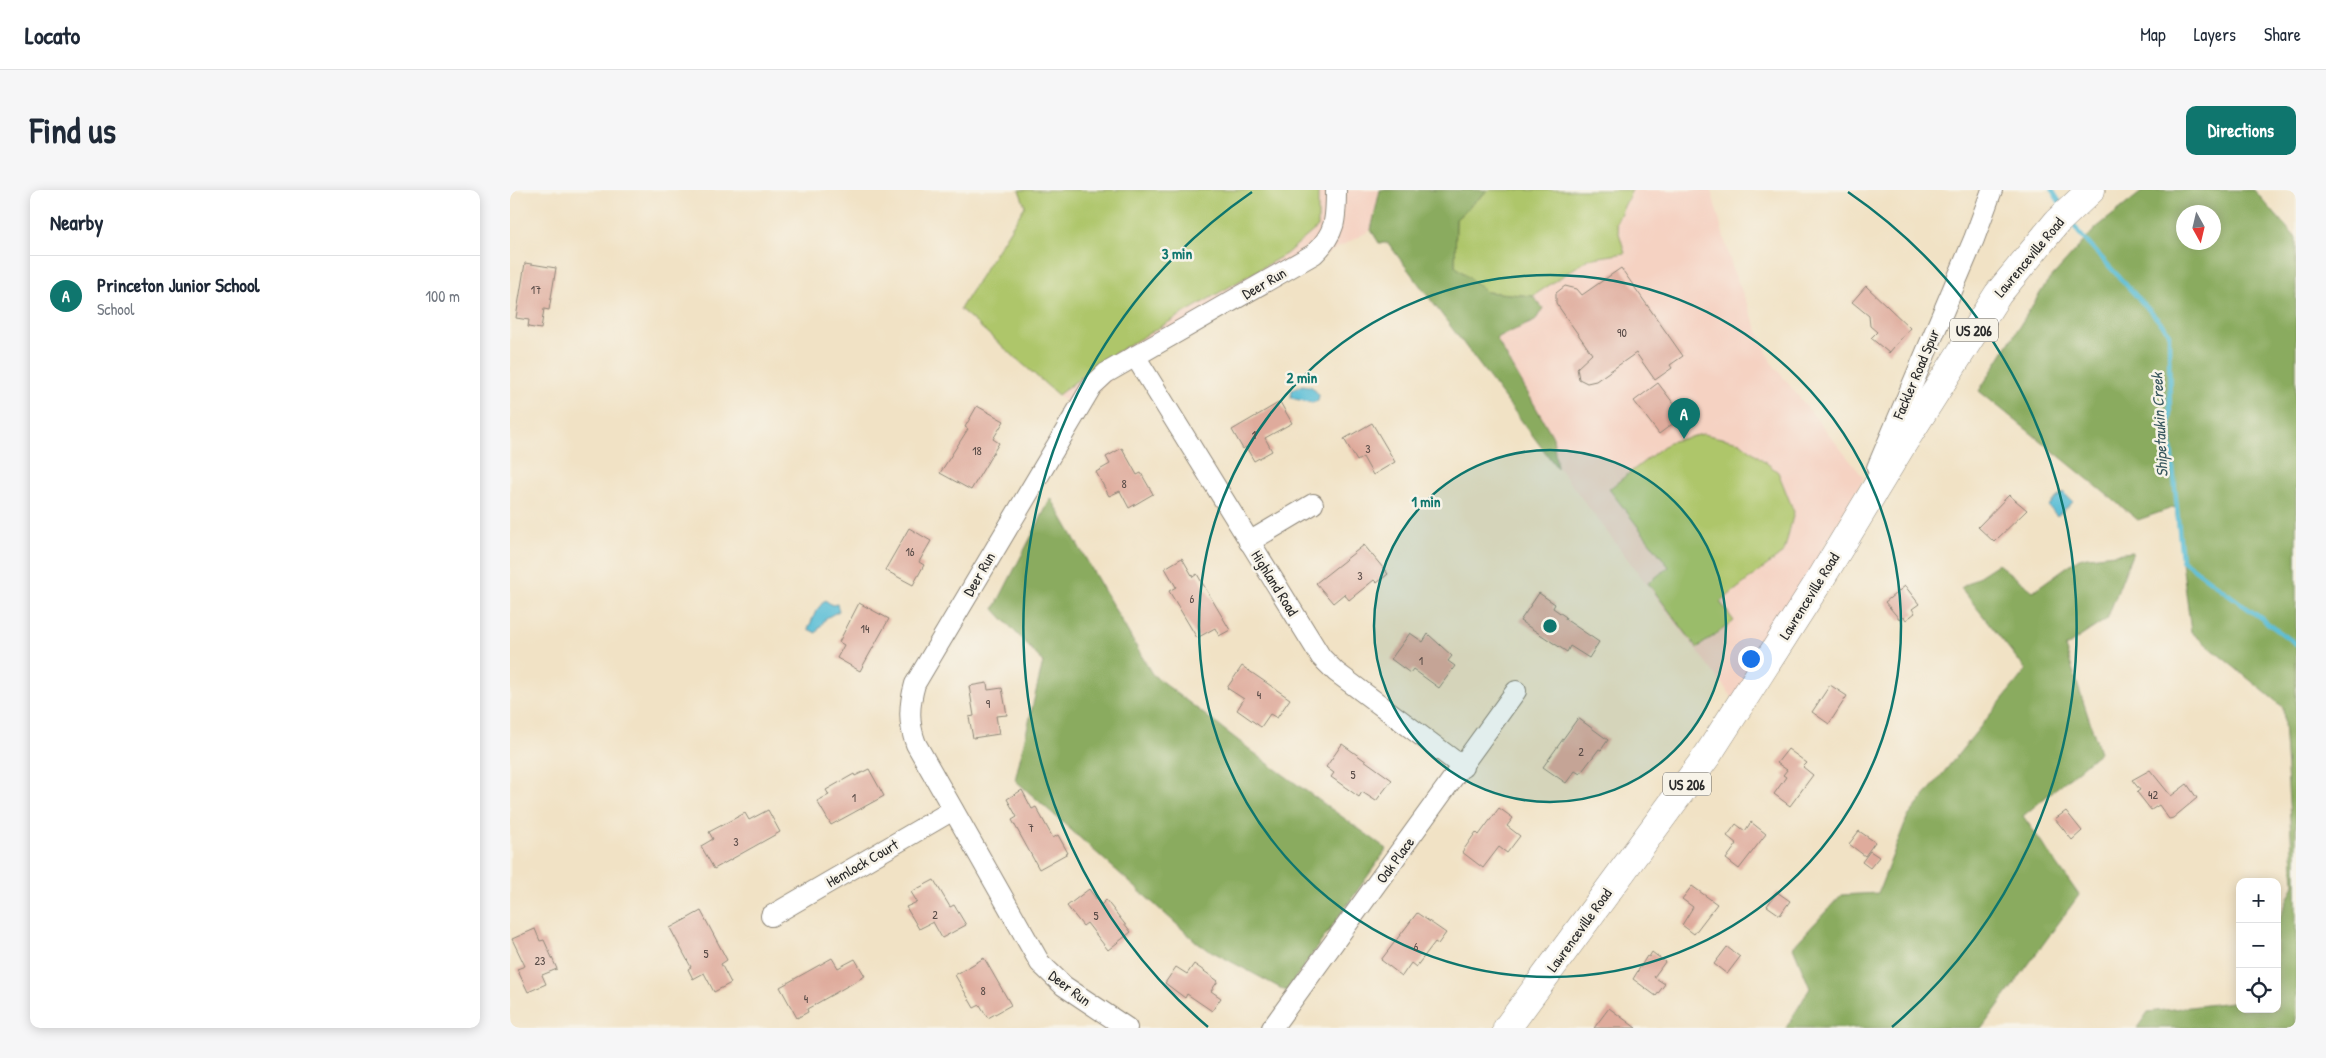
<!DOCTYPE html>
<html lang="en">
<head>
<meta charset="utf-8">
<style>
  :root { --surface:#fff; --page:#f6f6f7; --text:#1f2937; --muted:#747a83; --line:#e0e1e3; --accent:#0f766e }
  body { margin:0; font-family:"Patrick Hand",sans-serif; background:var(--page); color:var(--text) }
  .controls { position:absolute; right:15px; bottom:15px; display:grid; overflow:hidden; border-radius:10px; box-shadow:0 2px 12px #0003 }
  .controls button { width:45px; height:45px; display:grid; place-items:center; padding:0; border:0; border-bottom:1px solid var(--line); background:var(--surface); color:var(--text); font:25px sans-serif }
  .compass { position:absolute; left:1666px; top:15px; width:45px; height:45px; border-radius:50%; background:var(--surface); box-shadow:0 2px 12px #0003; rotate:172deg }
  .you { position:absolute; left:1240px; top:468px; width:18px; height:18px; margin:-12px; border:4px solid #fff; border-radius:50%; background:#1a73e8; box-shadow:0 0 0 8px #1a73e833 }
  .badge { display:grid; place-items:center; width:32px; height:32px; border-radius:50%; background:var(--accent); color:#fff; font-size:16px; font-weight:700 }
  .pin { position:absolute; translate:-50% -41px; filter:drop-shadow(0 1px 2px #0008) }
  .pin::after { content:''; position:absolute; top:26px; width:18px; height:15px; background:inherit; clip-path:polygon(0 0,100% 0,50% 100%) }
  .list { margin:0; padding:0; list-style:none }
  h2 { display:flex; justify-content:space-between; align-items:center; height:65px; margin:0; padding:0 20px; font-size:21px }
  h2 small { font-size:16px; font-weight:400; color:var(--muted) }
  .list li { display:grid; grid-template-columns:32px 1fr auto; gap:15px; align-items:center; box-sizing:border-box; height:80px; padding:0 20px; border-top:1px solid var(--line) }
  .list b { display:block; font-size:19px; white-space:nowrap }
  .list p { margin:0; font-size:16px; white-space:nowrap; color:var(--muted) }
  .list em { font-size:16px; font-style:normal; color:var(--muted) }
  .icon { flex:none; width:28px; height:28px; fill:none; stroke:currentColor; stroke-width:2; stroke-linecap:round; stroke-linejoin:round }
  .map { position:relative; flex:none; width:1786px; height:838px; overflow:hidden; border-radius:10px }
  header { display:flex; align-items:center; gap:30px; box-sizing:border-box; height:70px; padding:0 25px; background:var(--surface); border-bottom:1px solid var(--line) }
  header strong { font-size:24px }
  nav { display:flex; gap:28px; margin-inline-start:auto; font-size:18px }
  .intro { display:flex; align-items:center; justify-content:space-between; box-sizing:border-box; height:120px; padding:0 30px }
  h1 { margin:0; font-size:35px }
  .button { padding:12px 22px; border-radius:10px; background:var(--accent); color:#fff; font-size:18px; font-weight:700 }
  main { display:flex; gap:30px; padding:0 30px }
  aside { flex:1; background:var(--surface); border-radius:10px; box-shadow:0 2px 12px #0003 }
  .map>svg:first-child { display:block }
  .built { fill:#f5d2c2 }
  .green { fill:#aec66b; stroke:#6c784b }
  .forest { fill:#8aab5f; stroke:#5a6b45; fill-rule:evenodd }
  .water { fill:#58bdd6; stroke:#427480 }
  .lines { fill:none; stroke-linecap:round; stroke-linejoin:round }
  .stream { stroke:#58bdd6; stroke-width:4.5 }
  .building { fill:#dfab9c }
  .minor-casing { stroke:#8e8678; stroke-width:22 }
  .highway-casing { stroke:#8e8678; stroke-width:29 }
  .minor { stroke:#fff; stroke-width:20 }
  .highway { stroke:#fff; stroke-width:28 }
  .ring { fill:none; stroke:#0f766e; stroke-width:2.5 }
  .labels { text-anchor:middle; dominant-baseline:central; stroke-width:5; stroke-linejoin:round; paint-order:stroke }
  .number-label { font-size:12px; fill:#584b47 }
  .shield { fill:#f7f3e8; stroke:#686764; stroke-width:1 }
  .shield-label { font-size:14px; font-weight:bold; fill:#2b2b2b }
  .street-label { font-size:15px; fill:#2b2b2b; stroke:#f7f3e8 }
  .water-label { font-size:16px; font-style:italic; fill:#38575e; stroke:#f7f3e8 }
  .centre { fill:#0f766e; stroke:#f7f3e8; stroke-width:2.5 }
  .ring-label { font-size:15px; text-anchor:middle; font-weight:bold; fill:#0f766e; stroke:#f7f3e8; stroke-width:5; stroke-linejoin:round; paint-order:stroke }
</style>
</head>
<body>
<header>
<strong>Locato</strong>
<nav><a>Map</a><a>Layers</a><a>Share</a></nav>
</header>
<div class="intro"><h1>Find us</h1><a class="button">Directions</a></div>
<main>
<aside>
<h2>Nearby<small></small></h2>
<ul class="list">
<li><span class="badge">A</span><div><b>Princeton Junior School</b><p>School</p></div><em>100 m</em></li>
</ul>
</aside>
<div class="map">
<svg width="1786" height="838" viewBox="0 0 1786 838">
  <rect width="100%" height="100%" fill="#f7f3e8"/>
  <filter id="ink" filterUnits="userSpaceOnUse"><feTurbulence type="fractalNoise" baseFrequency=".02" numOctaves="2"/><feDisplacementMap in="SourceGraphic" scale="10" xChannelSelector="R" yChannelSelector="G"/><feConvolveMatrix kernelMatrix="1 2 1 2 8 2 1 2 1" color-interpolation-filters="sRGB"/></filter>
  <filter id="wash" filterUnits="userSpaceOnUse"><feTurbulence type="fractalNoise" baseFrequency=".0096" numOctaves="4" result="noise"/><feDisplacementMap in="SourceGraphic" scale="20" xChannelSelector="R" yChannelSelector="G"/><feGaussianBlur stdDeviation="1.12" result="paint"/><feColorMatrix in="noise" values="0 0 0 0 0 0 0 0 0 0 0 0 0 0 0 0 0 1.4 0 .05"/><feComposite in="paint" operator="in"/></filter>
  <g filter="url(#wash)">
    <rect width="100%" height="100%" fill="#f1e2c5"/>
    <path class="built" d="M509 0H1201L1223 80 1261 172 1354 288 1225 511 878 53H869L861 40 625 167 565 220 450 119 515 16Z"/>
    <g class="green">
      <path d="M509 0H808V37L776 64 595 169 548 205 450 119 515 16Z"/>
      <path d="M978 0H1122L1106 33 1115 63 1078 69 1023 106 976 102 945 76 946 29Z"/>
      <path d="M1193 244 1230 252 1268 282 1284 322 1274 362 1210 412 1224 431 1187 458 1138 393 1159 377 1099 299 1159 252Z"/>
    </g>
    <g class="forest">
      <path d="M870 0H978L946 29 945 76 976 102 1023 106 1033 118 1025 131 986 148 1043 247 1047 278 878 53H869L861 40Z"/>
      <path d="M1634 0H1744L1786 48V838H1627L1638 822 1730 811V819H1767V735L1784 694 1773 517 1681 442 1665 317 1628 330 1469 201 1537 92 1586 38ZM1704 22V52H1674V22Z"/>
      <path d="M541 308 642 484 760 575 877 659 776 801 690 755 505 590 533 472 484 419Z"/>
      <path d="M1623 362 1597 429 1555 457 1590 562 1513 626 1569 705 1472 838H1276L1300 798 1283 757 1331 705 1368 703 1397 628 1516 480 1451 398 1488 374 1523 401 1569 368Z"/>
    </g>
    <g class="water">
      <path d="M793 195 802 197 809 205 808 211 802 213 781 208 782 200Z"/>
      <path d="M1553 302 1563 312 1547 326 1538 316Z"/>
      <path d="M315 410 322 415 327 414 329 421 316 428 306 443 298 439 306 421Z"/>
    </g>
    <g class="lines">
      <g class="stream">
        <path d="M1542 0 1552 16"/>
        <path d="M1561 31 1569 43 1659 142 1660 246 1672 370 1786 454"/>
      </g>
    </g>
    <g id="blocks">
      <g class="building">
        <path d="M15 73 46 78 39 120 34 119 31 139 18 137 19 130 6 128Z"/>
        <path d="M1111 78 1173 166 1160 175 1162 178 1145 190 1126 163 1086 191 1077 193 1069 189 1067 178 1082 164 1046 113V103L1055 96 1067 99 1072 105Z"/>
        <path d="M1356 96 1400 138 1379 163 1361 148 1367 142 1360 136 1359 126 1342 112Z"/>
        <path d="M1148 193 1173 226 1149 244 1124 211Z"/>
        <path d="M770 212 782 233 755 248 762 261 744 271 736 257 733 259 722 240Z"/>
        <path d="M467 216 494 231 483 249 489 253 461 300 430 283 458 239 455 237Z"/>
        <path d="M862 233 885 272 863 285 853 267 847 271 834 249Z"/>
        <path d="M612 258 627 285 631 283 643 304 619 318 610 301 599 306 586 282 600 274 596 267Z"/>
        <path d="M1499 305 1517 320 1484 352 1468 337Z"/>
        <path d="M399 338 421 351 409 372 414 375 403 395 375 380Z"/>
        <path d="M854 355 878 384 867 393 864 390 839 410 834 404 823 413 806 393Z"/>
        <path d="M672 368 683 387 687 384 720 440 709 446 705 438 687 448 659 401 666 397 655 378Z"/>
        <path d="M1395 396 1409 414 1402 419 1405 423 1396 430 1394 427 1390 430 1375 412Z"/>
        <path d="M1029 403 1045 414 1043 418 1056 427 1055 429 1089 452 1079 468 1060 456 1057 462 1010 431Z"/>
        <path d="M349 413 379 429 350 481 327 468 334 455 329 452Z"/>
        <path d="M900 443 913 452 918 444 942 466 938 471 945 476 929 498 903 479 900 483 881 469Z"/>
        <path d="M732 476 780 509 767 528 760 524 751 537 727 520 734 509 717 498Z"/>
        <path d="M477 493 478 500 492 498 497 525 486 526 489 544 463 548 459 527 464 526 459 496Z"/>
        <path d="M1320 495 1337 506 1319 534 1302 522Z"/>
        <path d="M1068 528 1098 550 1091 560 1089 559 1070 584 1065 581 1056 593 1033 577Z"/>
        <path d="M832 554 882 590 866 611 852 602 849 607 821 587 824 583 816 577Z"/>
        <path d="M1278 559 1297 573 1293 577 1303 585 1280 616 1264 604 1276 587 1273 585 1277 580 1267 573Z"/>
        <path d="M359 579 374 606 321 635 307 611 319 605 316 600 344 584 345 586Z"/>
        <path d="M1640 580 1661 606 1677 594 1687 608 1663 628 1659 629 1649 615 1641 620 1627 602 1630 600 1622 590Z"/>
        <path d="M512 600 522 619 526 617 543 648 548 645 558 663 529 679 502 630 507 627 497 609Z"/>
        <path d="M989 618 1003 628 997 636 1010 646 997 663 989 657 973 678 952 662 966 642 969 645Z"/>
        <path d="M258 620 270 642 204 679 191 656 203 649 199 642 235 623 239 630Z"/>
        <path d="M1556 621 1572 641 1562 650 1545 629Z"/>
        <path d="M1241 632 1256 644 1229 679 1216 669 1227 654 1217 646 1226 634 1235 641Z"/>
        <path d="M1349 641 1365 652 1355 666 1339 654Z"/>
        <path d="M1360 661 1369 667 1360 678 1352 672Z"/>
        <path d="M424 690 440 717 444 715 456 735 432 748 423 732 409 739 396 717 407 712 401 702Z"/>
        <path d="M1182 696 1207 714 1184 744 1172 735 1183 717 1172 709Z"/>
        <path d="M579 699 591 715 596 710 621 742 598 760 577 733 573 736 557 716Z"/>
        <path d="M1267 702 1280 711 1270 725 1257 716Z"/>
        <path d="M191 721 217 770 211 774 221 793 204 802 194 783 183 789 178 779 181 777 160 738Z"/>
        <path d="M907 723 936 743 928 754 925 752 906 777 901 773 892 786 871 770Z"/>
        <path d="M25 739 30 751 34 750 47 779 32 785 36 794 18 802 7 779 15 776 2 749Z"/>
        <path d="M1217 757 1230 767 1217 784 1204 774Z"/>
        <path d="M1142 762 1155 772 1144 787 1155 794 1146 806 1123 789 1137 766 1139 767Z"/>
        <path d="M322 768 328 778 345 769 355 786 297 819 298 822 287 828 270 797Z"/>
        <path d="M474 768 501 815 478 828 470 815 464 818 445 785Z"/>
        <path d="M684 774 708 791 701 801 711 808 702 821 677 804 675 808 655 793 666 777 677 784Z"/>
        <path d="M1099 818 1126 838H1084Z"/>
      </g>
    </g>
  </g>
  <g filter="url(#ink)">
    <use href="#blocks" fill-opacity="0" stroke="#8e8678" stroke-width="1"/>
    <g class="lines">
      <g class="minor-casing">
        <g id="minor">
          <path d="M625 166 811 467 826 482 953 577"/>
          <path d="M1367 278 1464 49 1482 0"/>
          <path d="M739 352 803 314"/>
          <path d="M261 726 443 620"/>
          <path d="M617 838 554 796 530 773 406 554C398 533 399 515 405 494L582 196 596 183 804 64C826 43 826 29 826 0"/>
          <path d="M762 838 1006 501"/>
        </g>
      </g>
      <g class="highway-casing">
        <path id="highway" d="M997 838 1197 566 1313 385 1392 255 1488 104 1547 32 1581 0"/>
      </g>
      <use href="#minor" class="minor"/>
      <use href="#highway" class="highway"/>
    </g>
  </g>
  <circle cx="1040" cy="436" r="176" fill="#0f766e" fill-opacity=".12"/>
  <g class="ring">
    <circle cx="1040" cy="436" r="176"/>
    <circle cx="1040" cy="436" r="351"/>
    <path d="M698 837A527 527 0 0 1 742 2M1338 2A527 527 0 0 1 1382 837"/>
  </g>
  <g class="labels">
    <g class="number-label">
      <text x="26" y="99">17</text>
      <text x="1112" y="142">90</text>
      <text x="744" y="244">1</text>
      <text x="858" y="258">3</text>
      <text x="467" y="260">18</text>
      <text x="614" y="293">8</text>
      <text x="400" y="361">16</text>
      <text x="850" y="385">3</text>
      <text x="682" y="408">6</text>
      <text x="355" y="438">14</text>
      <text x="911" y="470">1</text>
      <text x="749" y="504">4</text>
      <text x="478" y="513">9</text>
      <text x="1071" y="561">2</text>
      <text x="843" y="584">5</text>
      <text x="1643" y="604">42</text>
      <text x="344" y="607">1</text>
      <text x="521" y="637">7</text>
      <text x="226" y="651">3</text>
      <text x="425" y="724">2</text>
      <text x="586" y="725">5</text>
      <text x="906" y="756">6</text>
      <text x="196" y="763">5</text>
      <text x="30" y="770">23</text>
      <text x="473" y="800">8</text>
      <text x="296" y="808">4</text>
    </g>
    <g class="shield">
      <rect x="1440" y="128.5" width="48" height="23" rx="4"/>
      <rect x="1153" y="582.5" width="48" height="23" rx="4"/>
    </g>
    <g class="shield-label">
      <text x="1464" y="140">US 206</text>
      <text x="1177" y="594">US 206</text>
    </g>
    <g class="street-label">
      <text transform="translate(1519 67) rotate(-50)">Lawrenceville Road</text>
      <text transform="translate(754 93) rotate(-30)">Deer Run</text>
      <text transform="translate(1406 184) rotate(-67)">Fackler Road Spur</text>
      <text transform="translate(469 384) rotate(-60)">Deer Run</text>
      <text transform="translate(765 393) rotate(58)">Highland Road</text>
      <text transform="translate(1299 406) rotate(-58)">Lawrenceville Road</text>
      <text transform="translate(885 670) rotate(-54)">Oak Place</text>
      <text transform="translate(352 673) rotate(-30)">Hemlock Court</text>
      <text transform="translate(1069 740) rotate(-54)">Lawrenceville Road</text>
      <text transform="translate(560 798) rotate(37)">Deer Run</text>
    </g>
    <g class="water-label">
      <text transform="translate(1649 235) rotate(-93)">Shipetaukin Creek</text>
    </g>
  </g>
  <circle cx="1040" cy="436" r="8" class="centre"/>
  <g class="ring-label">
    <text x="667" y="69">3 min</text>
    <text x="792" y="193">2 min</text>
    <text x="916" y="317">1 min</text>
  </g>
</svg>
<div class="controls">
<button>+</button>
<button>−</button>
<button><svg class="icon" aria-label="locate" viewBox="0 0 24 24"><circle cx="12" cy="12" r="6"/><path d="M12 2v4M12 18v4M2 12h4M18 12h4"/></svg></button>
</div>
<svg class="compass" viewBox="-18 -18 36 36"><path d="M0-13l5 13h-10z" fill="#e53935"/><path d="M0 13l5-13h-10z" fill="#747a83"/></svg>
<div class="you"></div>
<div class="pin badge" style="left:1174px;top:249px">A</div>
</div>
</main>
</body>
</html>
